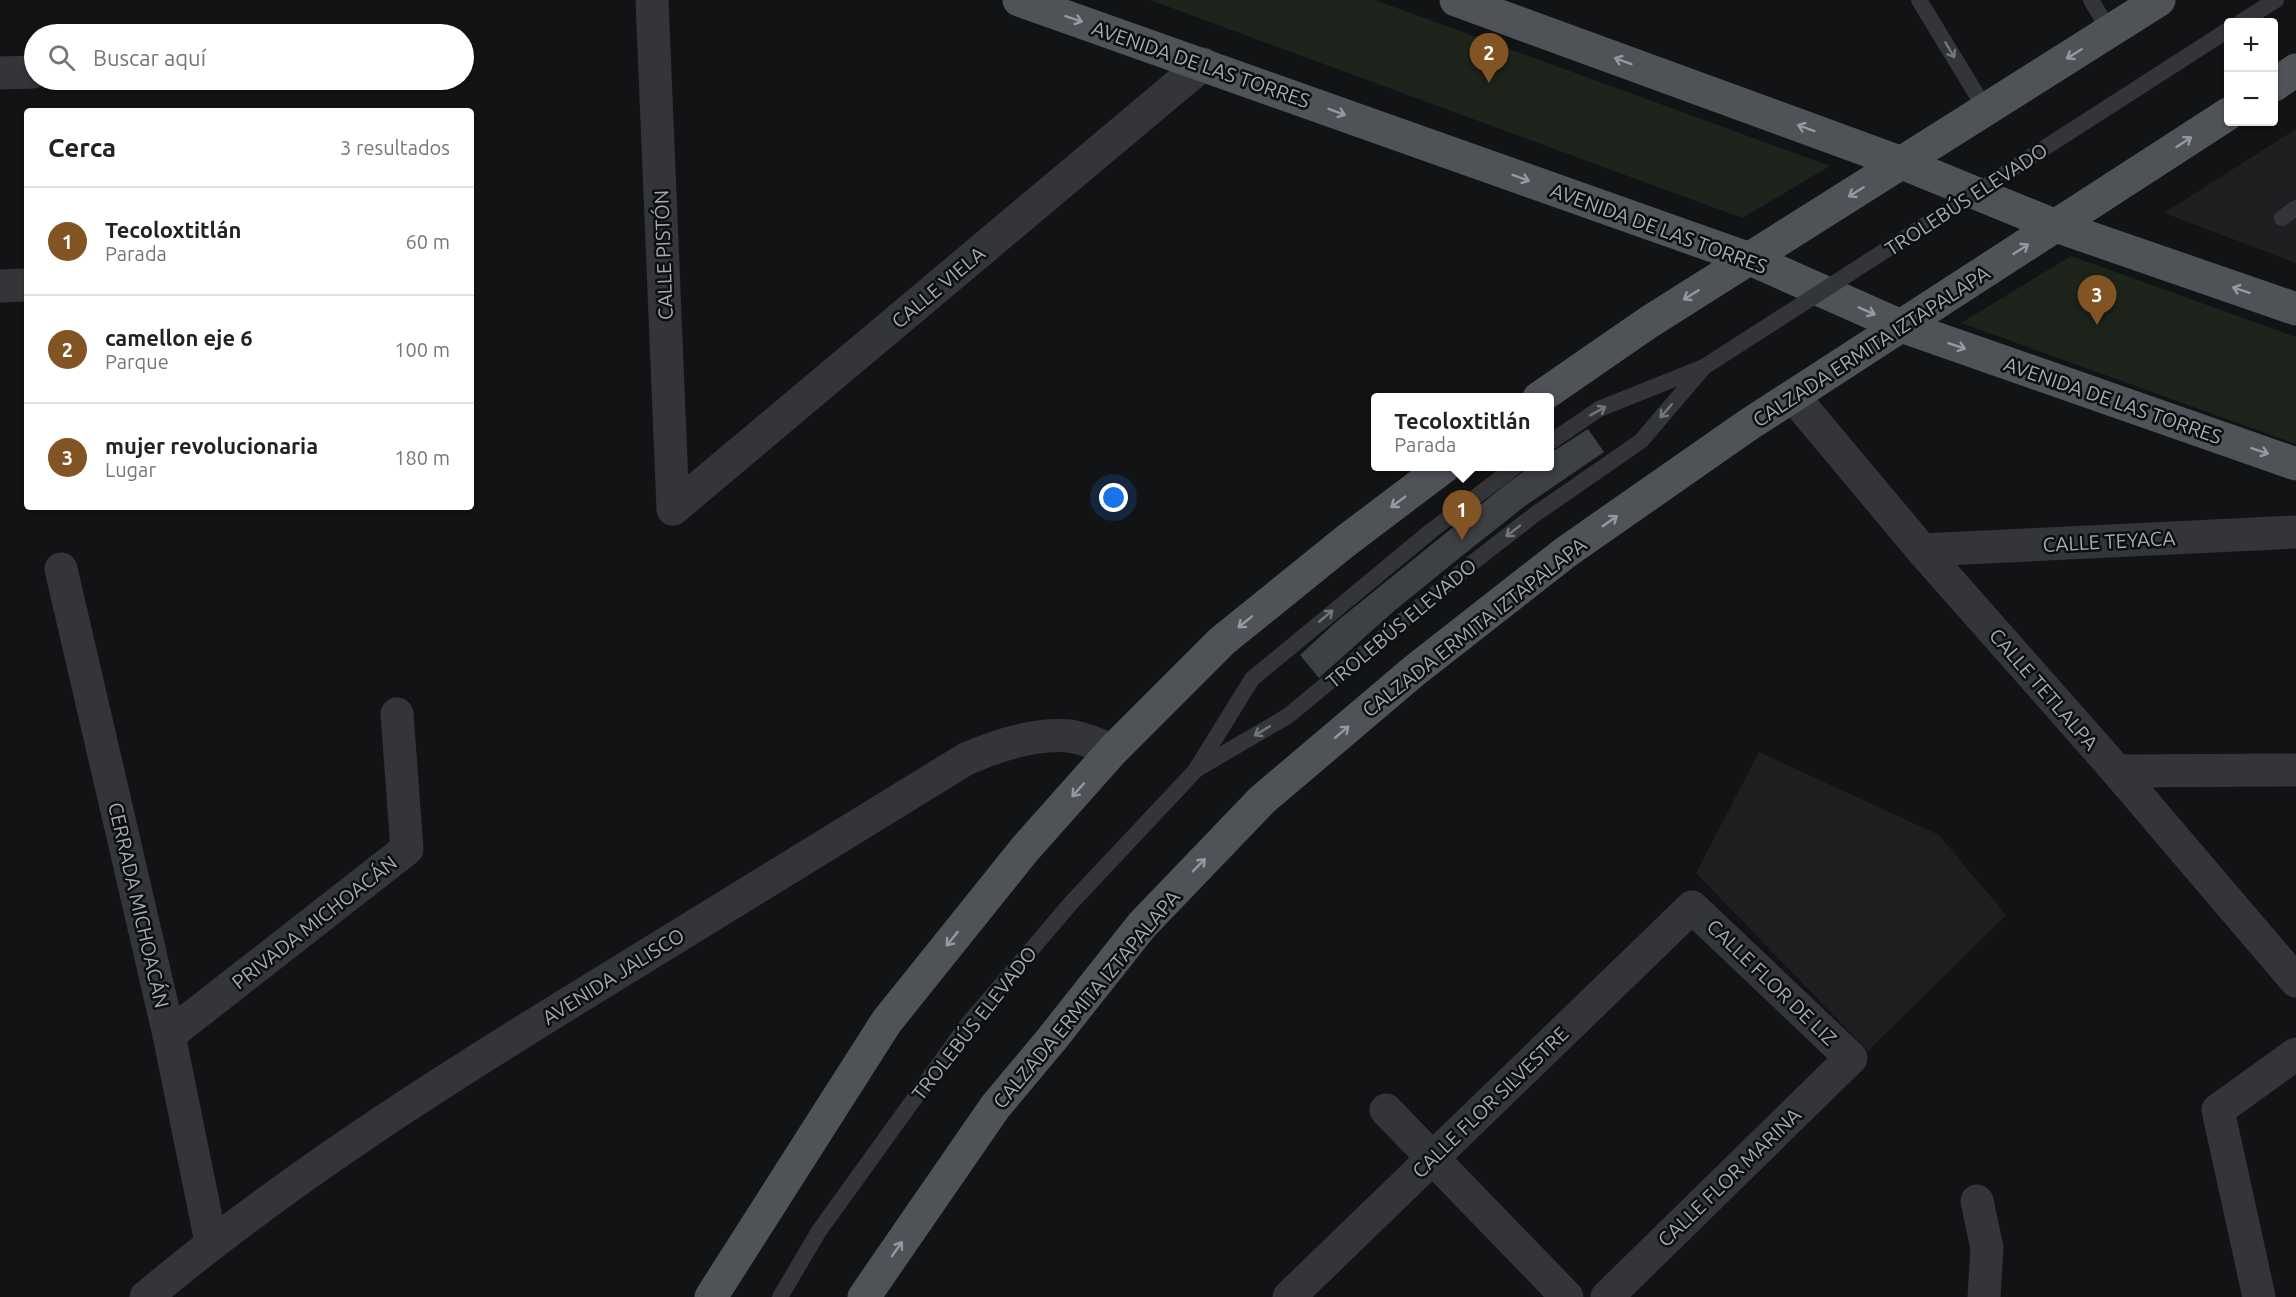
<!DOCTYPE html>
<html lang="es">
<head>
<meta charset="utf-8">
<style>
  :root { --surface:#fff; --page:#f6f6f6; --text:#222; --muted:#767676; --line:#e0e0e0; --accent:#835423 }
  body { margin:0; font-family:Ubuntu,sans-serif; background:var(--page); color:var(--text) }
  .controls { position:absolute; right:18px; top:18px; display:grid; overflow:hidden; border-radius:6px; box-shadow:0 2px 4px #0004 }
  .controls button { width:54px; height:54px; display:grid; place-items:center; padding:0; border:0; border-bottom:2px solid var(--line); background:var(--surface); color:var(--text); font:30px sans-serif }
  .you { position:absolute; left:1114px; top:498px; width:21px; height:21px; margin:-15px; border:4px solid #fff; border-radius:50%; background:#1a73e8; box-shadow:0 0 0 9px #1a73e833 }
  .badge { display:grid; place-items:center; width:39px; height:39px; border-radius:50%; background:var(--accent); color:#fff; font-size:20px; font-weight:700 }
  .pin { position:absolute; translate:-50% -50px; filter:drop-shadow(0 2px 3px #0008) }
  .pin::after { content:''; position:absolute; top:32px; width:21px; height:18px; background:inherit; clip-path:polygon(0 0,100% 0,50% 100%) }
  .popup { position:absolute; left:1371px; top:393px; width:183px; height:78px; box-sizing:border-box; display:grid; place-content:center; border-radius:6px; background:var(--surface); filter:drop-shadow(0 2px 4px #0005); font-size:20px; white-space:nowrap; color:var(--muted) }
  .popup b { font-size:22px; color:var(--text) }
  .popup::after { content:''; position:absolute; left:50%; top:100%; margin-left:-12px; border:12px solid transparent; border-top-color:var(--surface) }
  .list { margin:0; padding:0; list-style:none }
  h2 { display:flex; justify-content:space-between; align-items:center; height:78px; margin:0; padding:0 24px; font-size:26px }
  h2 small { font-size:20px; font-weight:400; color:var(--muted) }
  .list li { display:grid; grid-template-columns:39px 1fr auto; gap:18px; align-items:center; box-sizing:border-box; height:108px; padding:0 24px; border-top:2px solid var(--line) }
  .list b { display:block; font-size:22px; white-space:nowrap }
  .list p { margin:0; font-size:20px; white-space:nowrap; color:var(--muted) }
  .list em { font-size:20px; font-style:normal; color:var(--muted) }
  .icon { flex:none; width:33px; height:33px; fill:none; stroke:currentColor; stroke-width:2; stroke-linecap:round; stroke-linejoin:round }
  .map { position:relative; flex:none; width:2296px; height:1297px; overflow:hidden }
  .search { position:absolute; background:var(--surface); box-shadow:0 2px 4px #0004; left:24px; top:24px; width:450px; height:66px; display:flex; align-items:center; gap:15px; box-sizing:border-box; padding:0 21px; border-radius:33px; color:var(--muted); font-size:22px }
  .panel { position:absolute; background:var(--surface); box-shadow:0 2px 4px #0004; left:24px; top:108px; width:450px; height:402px; border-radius:6px }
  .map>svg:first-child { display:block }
  .built { fill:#1e1f21 }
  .green { fill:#1c241c }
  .building { fill:#3e4144 }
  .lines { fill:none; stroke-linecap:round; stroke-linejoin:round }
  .service { stroke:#333539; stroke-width:16 }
  .minor { stroke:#333539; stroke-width:33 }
  .primary { stroke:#4f5358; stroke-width:33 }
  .service-bridge { stroke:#333539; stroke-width:16 }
  .oneway { stroke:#929aa2 }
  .oneway2 { stroke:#71767d }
  .labels { text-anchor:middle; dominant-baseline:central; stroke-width:5; stroke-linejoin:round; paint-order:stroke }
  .street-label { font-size:20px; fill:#a3acb5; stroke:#0d0e0f }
</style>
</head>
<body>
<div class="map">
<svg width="2296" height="1297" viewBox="0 0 2296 1297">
  <rect width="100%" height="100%" fill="#121314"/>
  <g class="built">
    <path d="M2296 129V263L2164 213Z"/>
    <path d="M1759 752 1939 835 2006 915 1868 1051 1696 873Z"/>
  </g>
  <g class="green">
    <path d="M1150 0H1375L1830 166 1742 218Z"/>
    <path d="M2071 256 2296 337V444L1961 323Z"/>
  </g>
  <path class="building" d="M1588 429 1604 452 1525 506 1463 555 1394 611 1319 678 1300 655 1336 622 1505 485 1531 466H1549V454Z"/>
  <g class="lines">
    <g class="service">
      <path d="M1919 0 1986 110"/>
      <path d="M2091 0 2110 32"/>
      <path d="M2241 22 2276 0"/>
      <path d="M2282 218 2296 208"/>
      <path d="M1197 769 1288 716 1471 564 1534 515 1641 441 1704 367"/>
      <path d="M780 1297 819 1231 968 1024 1071 903 1195 771 1252 679 1431 531 1516 466"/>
    </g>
    <g class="minor">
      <path d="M652 0 673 509"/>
      <path d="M0 73 34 72"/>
      <path d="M0 286 27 285"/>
      <path d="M1793 396 1922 550 2117 771 2296 981"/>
      <path d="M673 509 1203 64"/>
      <path d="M1922 550 2296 532"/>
      <path d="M61 569 169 1035 211 1242"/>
      <path d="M2117 771 2296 770"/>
      <path d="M169 1035 407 849 397 714"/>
      <path d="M1386 1110 1567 1297"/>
      <path d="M1977 1201 1987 1248 1984 1297"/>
      <path d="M146 1297C288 1178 442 1081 600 984 722 909 844 834 966 759 996 746 1035 733 1069 736 1083 737 1100 746 1113 750"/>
      <path d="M1289 1297 1692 907 1851 1058 1607 1297"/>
      <path d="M2259 1297 2218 1110 2296 1054"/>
    </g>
    <g class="primary">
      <path d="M1019 0 1750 259 1901 326 2296 464"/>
      <path d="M1456 0 1902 163 2056 226 2296 309"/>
      <path d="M2274 85 2296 70"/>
      <path d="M1539 398 1649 322 2159 0"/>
      <path d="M711 1297 887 1021 1025 849 1113 750 1222 641 1347 540 1445 466"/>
      <path d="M864 1297 995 1107 1051 1040 1142 925 1262 800 1414 671 1566 552 1748 425 2228 114"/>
    </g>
    <path class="service-bridge" d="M1549 443 1599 409 1704 367 2228 30"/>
  </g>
  <defs><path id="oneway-shaft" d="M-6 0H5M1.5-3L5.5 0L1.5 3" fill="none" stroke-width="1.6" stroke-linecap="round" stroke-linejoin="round" transform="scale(1.5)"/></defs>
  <g class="oneway">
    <use href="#oneway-shaft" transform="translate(1074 19) rotate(19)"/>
    <use href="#oneway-shaft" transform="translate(2074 54) rotate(148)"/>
    <use href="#oneway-shaft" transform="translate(1623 61) rotate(-160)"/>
    <use href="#oneway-shaft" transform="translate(1337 112) rotate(20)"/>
    <use href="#oneway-shaft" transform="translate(1806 128) rotate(-160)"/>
    <use href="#oneway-shaft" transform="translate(2184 142) rotate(-33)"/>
    <use href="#oneway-shaft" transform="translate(1521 178) rotate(20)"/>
    <use href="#oneway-shaft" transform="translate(1856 192) rotate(148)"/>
    <use href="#oneway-shaft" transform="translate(2021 249) rotate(-33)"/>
    <use href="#oneway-shaft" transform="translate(2241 290) rotate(-161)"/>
    <use href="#oneway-shaft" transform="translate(1691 295) rotate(148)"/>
    <use href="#oneway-shaft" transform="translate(1867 311) rotate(24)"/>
    <use href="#oneway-shaft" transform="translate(1957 346) rotate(19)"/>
    <use href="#oneway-shaft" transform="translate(2260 451) rotate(19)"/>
    <use href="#oneway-shaft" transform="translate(1398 502) rotate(143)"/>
    <use href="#oneway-shaft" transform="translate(1610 521) rotate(-35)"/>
    <use href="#oneway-shaft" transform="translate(1245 622) rotate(141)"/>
    <use href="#oneway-shaft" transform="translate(1342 732) rotate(-40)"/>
    <use href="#oneway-shaft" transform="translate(1078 790) rotate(132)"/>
    <use href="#oneway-shaft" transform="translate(1199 865) rotate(-46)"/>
    <use href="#oneway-shaft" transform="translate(952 939) rotate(129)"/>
    <use href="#oneway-shaft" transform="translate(897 1249) rotate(-55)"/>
  </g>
  <g class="oneway2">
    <use href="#oneway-shaft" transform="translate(1950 50) rotate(59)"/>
    <use href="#oneway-shaft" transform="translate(1598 411) rotate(-29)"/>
    <use href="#oneway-shaft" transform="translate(1666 411) rotate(131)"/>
    <use href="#oneway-shaft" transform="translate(1513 531) rotate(142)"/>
    <use href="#oneway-shaft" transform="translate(1326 616) rotate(-40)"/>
    <use href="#oneway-shaft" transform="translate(1262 731) rotate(149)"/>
  </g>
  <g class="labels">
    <g class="street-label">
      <text transform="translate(1201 64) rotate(19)">AVENIDA DE LAS TORRES</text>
      <text transform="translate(1966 199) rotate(-33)">TROLEBÚS ELEVADO</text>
      <text transform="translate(1659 228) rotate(20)">AVENIDA DE LAS TORRES</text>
      <text transform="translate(663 255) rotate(-92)">CALLE PISTÓN</text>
      <text transform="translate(938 287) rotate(-40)">CALLE VIELA</text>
      <text transform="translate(1871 346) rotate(-33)">CALZADA ERMITA IZTAPALAPA</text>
      <text transform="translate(2113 400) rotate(19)">AVENIDA DE LAS TORRES</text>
      <text transform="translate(2109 541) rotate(-3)">CALLE TEYACA</text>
      <text transform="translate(1401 623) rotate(-40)">TROLEBÚS ELEVADO</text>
      <text transform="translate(1474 627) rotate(-38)">CALZADA ERMITA IZTAPALAPA</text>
      <text transform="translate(2044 689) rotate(49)">CALLE TETLALPA</text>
      <text transform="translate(139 905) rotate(77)">CERRADA MICHOACÁN</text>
      <text transform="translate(314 922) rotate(-38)">PRIVADA MICHOACÁN</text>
      <text transform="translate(613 976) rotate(-32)">AVENIDA JALISCO</text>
      <text transform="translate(1772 982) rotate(44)">CALLE FLOR DE LIZ</text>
      <text transform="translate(1086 999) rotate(-50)">CALZADA ERMITA IZTAPALAPA</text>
      <text transform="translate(974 1023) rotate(-52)">TROLEBÚS ELEVADO</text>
      <text transform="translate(1490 1102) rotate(-44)">CALLE FLOR SILVESTRE</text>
      <text transform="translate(1729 1177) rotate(-44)">CALLE FLOR MARINA</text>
    </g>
  </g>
</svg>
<div class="controls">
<button>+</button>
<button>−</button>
</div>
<div class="you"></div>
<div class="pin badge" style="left:1462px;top:540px">1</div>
<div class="popup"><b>Tecoloxtitlán</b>Parada</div>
<div class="pin badge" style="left:1489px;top:83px">2</div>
<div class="pin badge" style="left:2097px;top:325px">3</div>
<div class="search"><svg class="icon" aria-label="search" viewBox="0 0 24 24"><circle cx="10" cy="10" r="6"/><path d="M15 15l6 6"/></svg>Buscar aquí</div>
<section class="panel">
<h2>Cerca<small>3 resultados</small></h2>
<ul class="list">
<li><span class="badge">1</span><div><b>Tecoloxtitlán</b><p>Parada</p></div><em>60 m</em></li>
<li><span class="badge">2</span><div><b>camellon eje 6</b><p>Parque</p></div><em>100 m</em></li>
<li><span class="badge">3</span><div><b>mujer revolucionaria</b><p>Lugar</p></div><em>180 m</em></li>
</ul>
</section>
</div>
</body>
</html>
